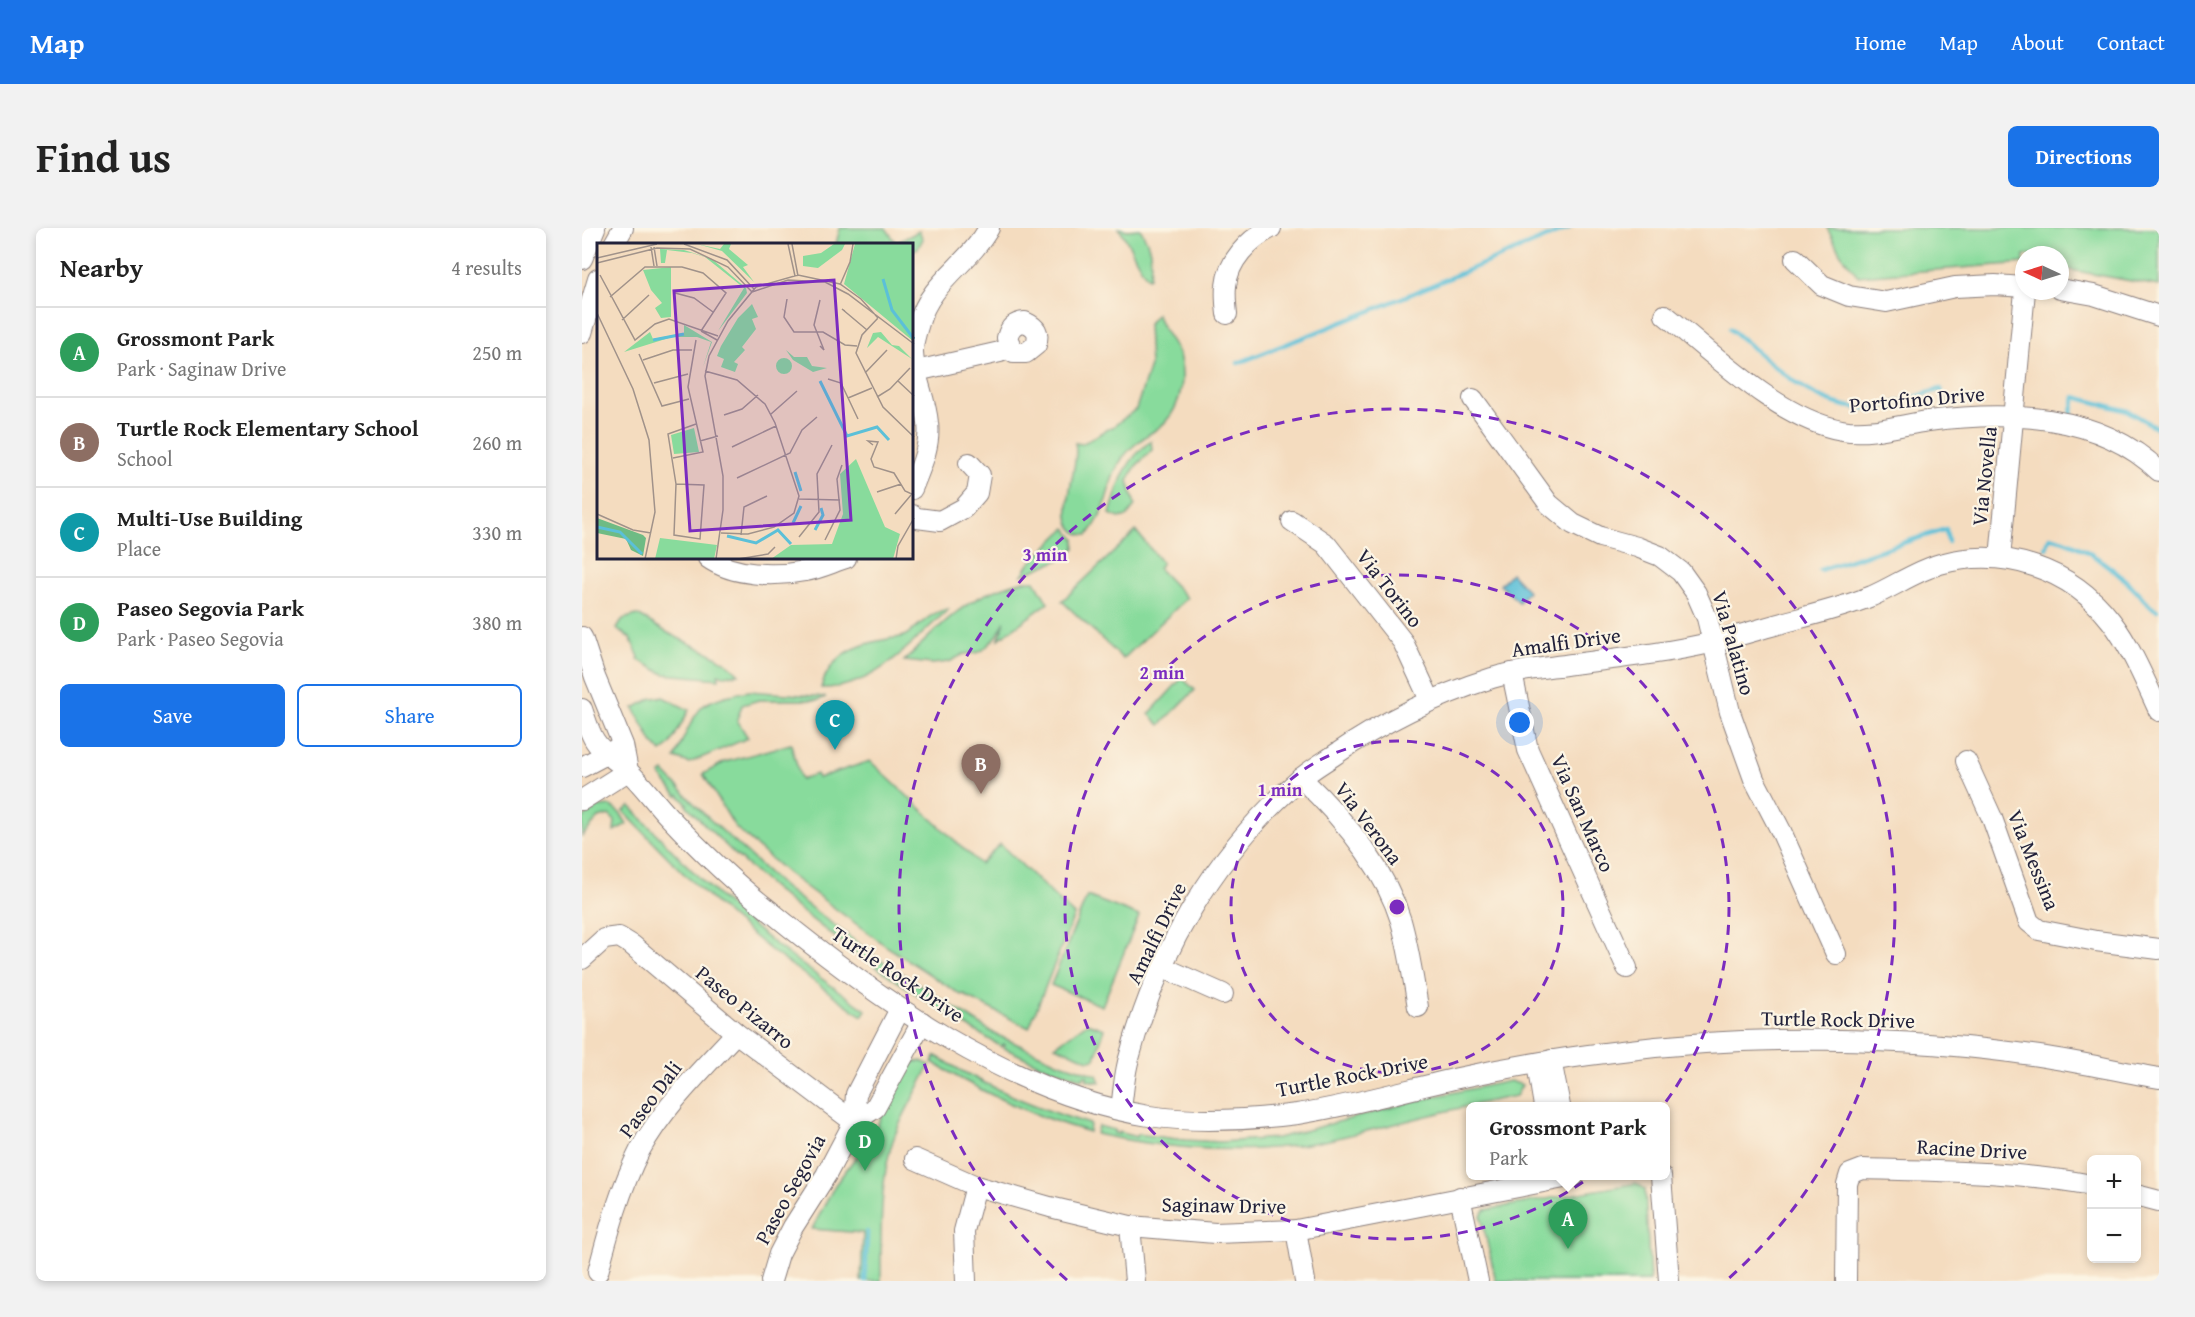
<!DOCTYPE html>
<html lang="en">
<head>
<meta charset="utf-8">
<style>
  :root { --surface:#fff; --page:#f2f2f2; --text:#222; --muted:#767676; --line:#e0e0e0; --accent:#1a73e8 }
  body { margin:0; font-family:"Gentium Book Plus",serif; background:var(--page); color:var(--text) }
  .controls { position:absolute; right:18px; bottom:18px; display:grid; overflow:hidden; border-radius:9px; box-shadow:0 3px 9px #0003 }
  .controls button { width:54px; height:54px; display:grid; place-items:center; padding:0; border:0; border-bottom:2px solid var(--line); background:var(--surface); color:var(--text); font:30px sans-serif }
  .compass { position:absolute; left:1433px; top:18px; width:54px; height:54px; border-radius:50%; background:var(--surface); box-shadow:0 3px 9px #0003; rotate:274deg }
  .you { position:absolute; left:938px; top:495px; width:21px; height:21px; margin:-15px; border:4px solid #fff; border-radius:50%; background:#1a73e8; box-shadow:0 0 0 9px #1a73e833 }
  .badge { display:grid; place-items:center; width:39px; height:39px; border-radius:50%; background:var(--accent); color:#fff; font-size:20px; font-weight:700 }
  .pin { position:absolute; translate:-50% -50px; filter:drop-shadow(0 2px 3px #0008) }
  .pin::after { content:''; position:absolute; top:32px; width:21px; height:18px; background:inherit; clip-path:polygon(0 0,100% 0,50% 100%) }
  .popup { position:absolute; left:884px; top:874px; width:204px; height:78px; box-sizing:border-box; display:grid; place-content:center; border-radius:9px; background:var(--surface); filter:drop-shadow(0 2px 4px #0005); font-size:20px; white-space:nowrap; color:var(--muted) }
  .popup b { font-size:22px; color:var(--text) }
  .popup::after { content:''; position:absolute; left:50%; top:100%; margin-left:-12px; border:12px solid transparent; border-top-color:var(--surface) }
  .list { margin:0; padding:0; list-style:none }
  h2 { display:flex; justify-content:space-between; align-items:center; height:78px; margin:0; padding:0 24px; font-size:26px }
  h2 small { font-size:20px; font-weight:400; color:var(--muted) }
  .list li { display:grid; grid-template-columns:39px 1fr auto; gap:18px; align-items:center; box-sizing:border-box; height:90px; padding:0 24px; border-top:2px solid var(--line) }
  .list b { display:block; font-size:22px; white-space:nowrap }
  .list p { margin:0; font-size:20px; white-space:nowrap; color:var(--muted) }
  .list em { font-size:20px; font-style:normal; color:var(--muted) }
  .actions { display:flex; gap:12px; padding:18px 24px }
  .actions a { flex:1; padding:14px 0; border:2px solid var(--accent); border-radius:9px; text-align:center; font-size:21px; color:var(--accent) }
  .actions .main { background:var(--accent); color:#fff }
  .map { position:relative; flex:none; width:1577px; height:1053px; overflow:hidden; border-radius:9px }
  header { display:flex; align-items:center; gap:36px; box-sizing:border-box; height:84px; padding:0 30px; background:var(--accent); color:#fff }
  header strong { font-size:28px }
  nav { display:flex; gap:33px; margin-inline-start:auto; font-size:21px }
  .intro { display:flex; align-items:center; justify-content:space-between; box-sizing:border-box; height:144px; padding:0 36px }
  h1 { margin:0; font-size:42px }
  .button { padding:15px 27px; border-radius:9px; background:var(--accent); color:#fff; font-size:21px; font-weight:700 }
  main { display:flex; gap:36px; padding:0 36px }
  aside { flex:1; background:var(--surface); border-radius:9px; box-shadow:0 3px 9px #0003 }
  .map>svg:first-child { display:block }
  .green { fill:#88db9c; stroke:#557e6c; stroke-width:1.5 }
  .water { fill:#5bc0d8; stroke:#3e718a; stroke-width:1.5 }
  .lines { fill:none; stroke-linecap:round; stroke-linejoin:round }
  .stream { stroke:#5bc0d8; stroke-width:4.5 }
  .minor-casing { stroke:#8b7f7d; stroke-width:22 }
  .minor { stroke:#fff; stroke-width:20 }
  .ring { fill:none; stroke:#7b2cbf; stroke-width:3; stroke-dasharray:10 8 }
  .labels { text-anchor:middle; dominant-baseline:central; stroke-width:4.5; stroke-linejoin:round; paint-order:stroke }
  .street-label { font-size:21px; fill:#22223b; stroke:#fcf5e5 }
  .inset-river { fill:none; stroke:#5bc0d8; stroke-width:3 }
  .inset-road { fill:none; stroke:#a0928a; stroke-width:1.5 }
  .view { fill:#7b2cbf; fill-opacity:0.15; stroke:#7b2cbf; stroke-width:3 }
  .inset-edge { fill:none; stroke:#22223b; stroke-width:3 }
  .centre { fill:#7b2cbf; stroke:#fcf5e5; stroke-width:3 }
  .ring-label { font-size:18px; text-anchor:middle; font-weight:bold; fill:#7b2cbf; stroke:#fcf5e5; stroke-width:4.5; stroke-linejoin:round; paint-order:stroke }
</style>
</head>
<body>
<header>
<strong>Map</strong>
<nav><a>Home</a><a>Map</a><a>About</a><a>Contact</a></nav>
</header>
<div class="intro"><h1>Find us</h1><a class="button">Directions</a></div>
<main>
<aside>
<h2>Nearby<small>4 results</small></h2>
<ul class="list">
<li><span class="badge" style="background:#2e9e5b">A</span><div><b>Grossmont Park</b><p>Park · Saginaw Drive</p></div><em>250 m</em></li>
<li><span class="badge" style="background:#8d6e63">B</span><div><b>Turtle Rock Elementary School</b><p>School</p></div><em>260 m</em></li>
<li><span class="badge" style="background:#0f9aa8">C</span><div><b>Multi-Use Building</b><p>Place</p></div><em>330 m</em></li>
<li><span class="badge" style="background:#2e9e5b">D</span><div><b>Paseo Segovia Park</b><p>Park · Paseo Segovia</p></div><em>380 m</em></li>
</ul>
<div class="actions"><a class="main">Save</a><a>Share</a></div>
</aside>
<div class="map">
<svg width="1577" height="1053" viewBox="0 0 1577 1053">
  <rect width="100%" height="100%" fill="#fcf5e5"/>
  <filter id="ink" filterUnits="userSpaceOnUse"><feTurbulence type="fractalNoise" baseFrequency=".0167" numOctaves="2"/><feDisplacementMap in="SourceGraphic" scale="12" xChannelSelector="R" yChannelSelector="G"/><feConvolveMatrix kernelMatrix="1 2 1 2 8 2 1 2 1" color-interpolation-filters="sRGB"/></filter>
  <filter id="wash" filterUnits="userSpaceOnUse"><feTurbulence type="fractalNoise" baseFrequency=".008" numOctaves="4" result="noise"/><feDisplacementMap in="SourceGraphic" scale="24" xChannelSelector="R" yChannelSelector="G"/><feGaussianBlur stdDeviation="1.35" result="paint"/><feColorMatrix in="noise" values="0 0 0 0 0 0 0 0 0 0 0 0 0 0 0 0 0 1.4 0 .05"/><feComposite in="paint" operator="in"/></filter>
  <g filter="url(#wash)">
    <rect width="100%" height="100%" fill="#f4dcbf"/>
    <g class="green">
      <path d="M258 0H304L314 15 337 3 341 11 336 20 330 23V16H254Z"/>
      <path d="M536 0 545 2 558 1C569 17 570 29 568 49L566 50C551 32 550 16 536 0Z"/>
      <path d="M1245 0H1577V58L1478 40V27H1442V35L1276 48 1259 26Z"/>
      <path d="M575 86C578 103 594 114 598 131 604 156 597 186 575 201 561 210 549 218 540 231 530 245 527 263 522 279 519 288 512 299 506 307 465 307 500 237 493 215L500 216 532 198 554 181 568 138 566 96Z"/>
      <path d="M569 213 570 222 553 239 546 253 553 277 546 288 537 290 528 286C537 255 542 233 569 213Z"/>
      <path d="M484 300 493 311V320L477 332 440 347 447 336Z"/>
      <path d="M554 303 580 335 576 340 605 370 541 431 480 373Z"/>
      <path d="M440 353H453L466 375 417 411 423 393 415 408 401 422 395 425 382 426 367 434 350 436 322 433C346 410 370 383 400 368 413 361 427 358 440 353Z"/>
      <path d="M367 381C329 414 294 461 239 460 248 427 275 416 306 411 312 410 319 410 324 407 338 398 349 383 367 381Z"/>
      <path d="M55 387C68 393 79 402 92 408 115 420 139 427 157 446L142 448 136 446 137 451 82 446 56 432 57 429 48 410 35 401 41 391Z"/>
      <path d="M600 450 613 462 578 497 567 486Z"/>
      <path d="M167 463 244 469 237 472H177L160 477 155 492 166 510 107 535 93 530C98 517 111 487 121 478 133 469 153 466 167 463Z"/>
      <path d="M81 469 107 482 88 517 79 524 70 514 52 480 70 470Z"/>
      <path d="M209 516 219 552 234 546 236 550 288 533 398 636 418 616 492 687 447 800 383 768V766L379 767 304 718 205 645 153 599 121 546 143 534Z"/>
      <path d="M82 544 122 586 203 660 294 729 413 806 475 834 515 847 518 854 505 852V848H502L501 851 459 837 422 820 423 817 421 816 420 819C308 753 192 673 104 577L105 576 97 567 95 568 78 547Z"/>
      <path d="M29 578 39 586 45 596 32 603 33 593 27 587 17 590 0 608V591L16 579Z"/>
      <path d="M48 578C78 610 109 643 142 673 186 713 235 748 284 782L280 788 191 724 150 690 105 649 43 585 42 583Z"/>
      <path d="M505 668 557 688 520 778 469 757Z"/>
      <path d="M505 795 522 801 513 831 507 832 473 818Z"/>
      <path d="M354 828C403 858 453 880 508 896L507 904C450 888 400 865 350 834Z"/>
      <path d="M339 833 348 837C337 860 323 882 313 907 297 948 299 1009 299 1053H279L281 1005 230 1001 253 957 289 909 325 839 332 834Z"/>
      <path d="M928 853 940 857 934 868C869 880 806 899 742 913 666 928 589 922 514 906L516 898 533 902 532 905 537 906V904L554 909 555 906 603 912 639 914 695 910 854 868Z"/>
      <path d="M1054 955 1063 961 1068 1053H914L899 988 903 982Z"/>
    </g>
    <path class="water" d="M929 345 946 363 937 374 918 357Z"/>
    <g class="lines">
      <g class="stream">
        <path d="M1148 101C1187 132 1233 183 1286 180 1311 178 1335 168 1359 161L1363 177"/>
        <path d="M656 135 786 84 987 0"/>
        <path d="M1489 188 1493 169 1546 183 1577 201"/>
        <path d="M1464 320 1468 309C1509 318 1543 349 1569 379L1575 382"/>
        <path d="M1238 342 1364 301 1366 314"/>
        <path d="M283 1053 285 1004"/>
      </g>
    </g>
  </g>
  <g filter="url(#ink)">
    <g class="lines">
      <g class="minor-casing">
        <g id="minor">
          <path d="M32 16 41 0"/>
          <path d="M0 31 13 0"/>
          <path d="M1213 31 1240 57 1267 68 1304 74 1373 59 1413 57 1442 59"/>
          <path d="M1478 61 1512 67 1577 88"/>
          <path d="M645 86C644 77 643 67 644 58 646 33 667 11 689 0"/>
          <path d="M1083 87C1132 126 1197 191 1260 202 1288 207 1318 197 1346 193 1424 183 1516 184 1577 243"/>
          <path d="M443 94C454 99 458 104 454 117L444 125H432L425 110C428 99 432 95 443 94Z"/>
          <path d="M0 105 16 51"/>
          <path d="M330 144 418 124 427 118"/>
          <path d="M891 171 967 276 991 296 1018 309 1055 319 1078 328 1099 344 1114 365 1125 390 1148 484 1172 551 1199 603 1254 726"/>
          <path d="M330 261C338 241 349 218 346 195 344 170 331 147 331 123 331 114 334 104 337 95 348 54 387 36 407 0"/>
          <path d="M330 287 335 290 358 293 382 280 395 265 398 247 387 235"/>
          <path d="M710 293 744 316 821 414 848 472"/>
          <path d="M126 330C151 348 193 349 223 343 237 341 251 334 264 330"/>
          <path d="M1418 330 1443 63"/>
          <path d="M0 409 13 449 41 517 46 543"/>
          <path d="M930 445 946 522 1045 740"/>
          <path d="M0 481C4 492 7 504 13 513 21 526 35 532 45 542 60 556 72 573 86 588 118 622 151 654 188 683 294 770 428 866 567 888 615 895 667 892 715 886 769 878 823 862 876 850 927 839 979 830 1031 824 1166 806 1322 808 1457 828 1497 834 1537 843 1577 850"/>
          <path d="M1384 533 1410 590 1447 694 1457 702 1514 713 1577 721"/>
          <path d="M0 539 34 521"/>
          <path d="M719 550C760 589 802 638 819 693 827 721 831 750 836 779"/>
          <path d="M0 572 46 543"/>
          <path d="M0 731 22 711 37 709 50 717 154 805 272 894"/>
          <path d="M580 739 641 766"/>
          <path d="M969 832 978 878"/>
          <path d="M955 836 962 878"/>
          <path d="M539 882C541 866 542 850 546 834 574 726 633 625 717 552 727 543 739 536 751 528 800 494 853 468 910 450 936 442 963 440 990 436 1038 430 1086 425 1132 414 1159 407 1185 399 1211 392 1238 385 1265 378 1290 368 1313 358 1334 343 1358 336 1422 318 1489 341 1529 393 1549 419 1563 453 1577 483"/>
          <path d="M272 894 293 880 340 794"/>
          <path d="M333 931 394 958 468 979 548 998 633 1005 714 1002 992 948"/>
          <path d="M1079 948 1087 1053"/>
          <path d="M1554 967 1577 973"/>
          <path d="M878 969 896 1053"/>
          <path d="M548 998 553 1053"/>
          <path d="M714 1002 723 1053"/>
          <path d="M16 1044C27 1002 38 961 58 922 82 878 120 842 154 805"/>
          <path d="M189 1053 197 1026 211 999 244 947 272 894 274 866 318 781"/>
          <path d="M384 1053 382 1003 394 958"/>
          <path d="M1264 1053 1265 956 1268 946 1281 941C1357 943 1434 943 1510 957"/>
        </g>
      </g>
      <use href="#minor" class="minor"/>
    </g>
  </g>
  <g class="ring">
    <circle cx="815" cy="679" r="166"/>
    <circle cx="815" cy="679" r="332"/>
    <path d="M485 1052A498 498 0 1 1 1145 1052"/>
  </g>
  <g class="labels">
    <g class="street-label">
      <text transform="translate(1335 171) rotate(-5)">Portofino Drive</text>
      <text transform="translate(1402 248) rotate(-84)">Via Novella</text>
      <text transform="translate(808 360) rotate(52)">Via Torino</text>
      <text transform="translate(984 414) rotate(-8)">Amalfi Drive</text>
      <text transform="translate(1152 415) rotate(74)">Via Palatino</text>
      <text transform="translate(1001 585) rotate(66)">Via San Marco</text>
      <text transform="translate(787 595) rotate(53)">Via Verona</text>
      <text transform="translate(1452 632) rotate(68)">Via Messina</text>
      <text transform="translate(574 705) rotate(-64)">Amalfi Drive</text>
      <text transform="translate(316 746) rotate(34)">Turtle Rock Drive</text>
      <text transform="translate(163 779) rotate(39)">Paseo Pizarro</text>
      <text transform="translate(1256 791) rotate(1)">Turtle Rock Drive</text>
      <text transform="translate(770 847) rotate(-11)">Turtle Rock Drive</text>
      <text transform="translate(68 871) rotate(-53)">Paseo Dali</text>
      <text transform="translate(1390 921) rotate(3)">Racine Drive</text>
      <text transform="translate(208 961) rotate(-61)">Paseo Segovia</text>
      <text transform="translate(642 977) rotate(1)">Saginaw Drive</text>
    </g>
  </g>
  <g transform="translate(15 15)">
    <rect width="316" height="316" fill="#f4dcbf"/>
    <path d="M100 1 123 6 127 1H134L132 6 151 22 146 24 157 39 125 8ZM237 1H248L245 7 221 25 206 23V13L224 10ZM258 1H316V98L247 41ZM63 6 87 7 115 16 149 45 150 50 121 88 147 45 108 14 95 10 70 7 68 20H64ZM74 24V74L64 75 58 65 65 60 54 47 46 27ZM155 61 161 74 155 76 159 86 145 104 148 107 137 119 141 121 138 129 124 124 127 116 120 113 124 103 141 75ZM87 82 115 99 106 124 114 99 100 94H75L27 109 53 89 56 96 87 90ZM284 89 295 102 302 103 315 116 281 94 270 105 276 90ZM189 107 197 114H210L215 123 230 125 216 129 196 117ZM179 123a8 8 0 1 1 16 0a8 8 0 1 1-16 0ZM97 185 102 209 77 211 74 192ZM259 216 288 284 303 291 296 316H174L194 302 235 301 246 271 243 231ZM63 295 120 302 117 316H58Z" fill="#88db9c"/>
    <path d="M0 275 46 292 49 295 46 313 34 307 29 296 0 290Z" fill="#6ebb84"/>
    <path class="inset-river" d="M286 36 295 67 317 96M56 97 87 91M223 138 250 193 280 184 292 197M198 229 204 248M196 280 204 263M0 284 23 289 45 311M180 286 194 301M218 287 226 272 224 265M130 293 159 300 181 287"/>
    <path class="inset-road" d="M87 1 130 17 157 46M191 1 198 33M195 1 201 33M54 4 57 23M57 4 60 23M0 15 60 1M0 20 60 5 93 6 131 24 155 49M3 32 38 97 58 81 72 76 121 93M243 42 253 19 256 1M155 49 191 37 228 39 251 51 317 101M78 50 97 55 116 69M13 54 48 24H85L106 30 129 50 104 88M190 56 187 74 197 89H226L248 102 260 103M223 57 217 82 227 107 223 103M248 68 245 66 270 87M0 70 36 146 52 197 58 269 48 316M281 75 265 92 259 110 286 164 317 194M25 77 52 52M104 88 120 97M42 111 65 163 92 156M46 117 76 107H95M108 128 140 137 168 161 178 180 202 253 197 270 177 284 151 291 124 290M268 130 290 107M231 136 244 140 261 176M301 138 317 153M57 140 91 131M280 154 293 146 313 125M251 155 275 145M174 171 200 148M127 172 145 166 161 152M103 198 121 193M276 202 271 198 281 199 274 216 277 224 297 230 308 248 317 252M135 204 179 183M76 215 106 209 91 144 99 97M140 235 193 210 205 187 220 174M79 241 107 242 103 296 77 292 79 241 71 191 99 181M280 249 304 241M202 256 243 257M0 271 36 287 54 290M298 271 314 252M144 292 147 264 170 253M202 294 222 269 220 231 235 202M228 297 243 267 240 236 245 222M119 316 126 267V233L108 133 112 113 131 78 159 44 201 32 243 41 264 56 281 75M141 316 171 311 178 304M299 316 301 303 317 275"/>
    <path class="view" d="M237 37 254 277 93 288 77 48Z"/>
    <rect width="316" height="316" class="inset-edge"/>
  </g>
  <circle cx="815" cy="679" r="9" class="centre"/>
  <g class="ring-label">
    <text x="463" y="333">3 min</text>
    <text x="580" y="451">2 min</text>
    <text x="698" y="568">1 min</text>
  </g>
</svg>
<div class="controls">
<button>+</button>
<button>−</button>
</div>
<svg class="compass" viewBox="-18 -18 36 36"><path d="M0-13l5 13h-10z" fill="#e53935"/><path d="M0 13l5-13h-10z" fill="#767676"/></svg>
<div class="you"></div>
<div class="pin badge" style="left:986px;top:1021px;background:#2e9e5b">A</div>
<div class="popup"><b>Grossmont Park</b>Park</div>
<div class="pin badge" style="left:399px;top:566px;background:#8d6e63">B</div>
<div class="pin badge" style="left:253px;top:522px;background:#0f9aa8">C</div>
<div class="pin badge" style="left:283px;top:943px;background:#2e9e5b">D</div>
</div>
</main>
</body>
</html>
